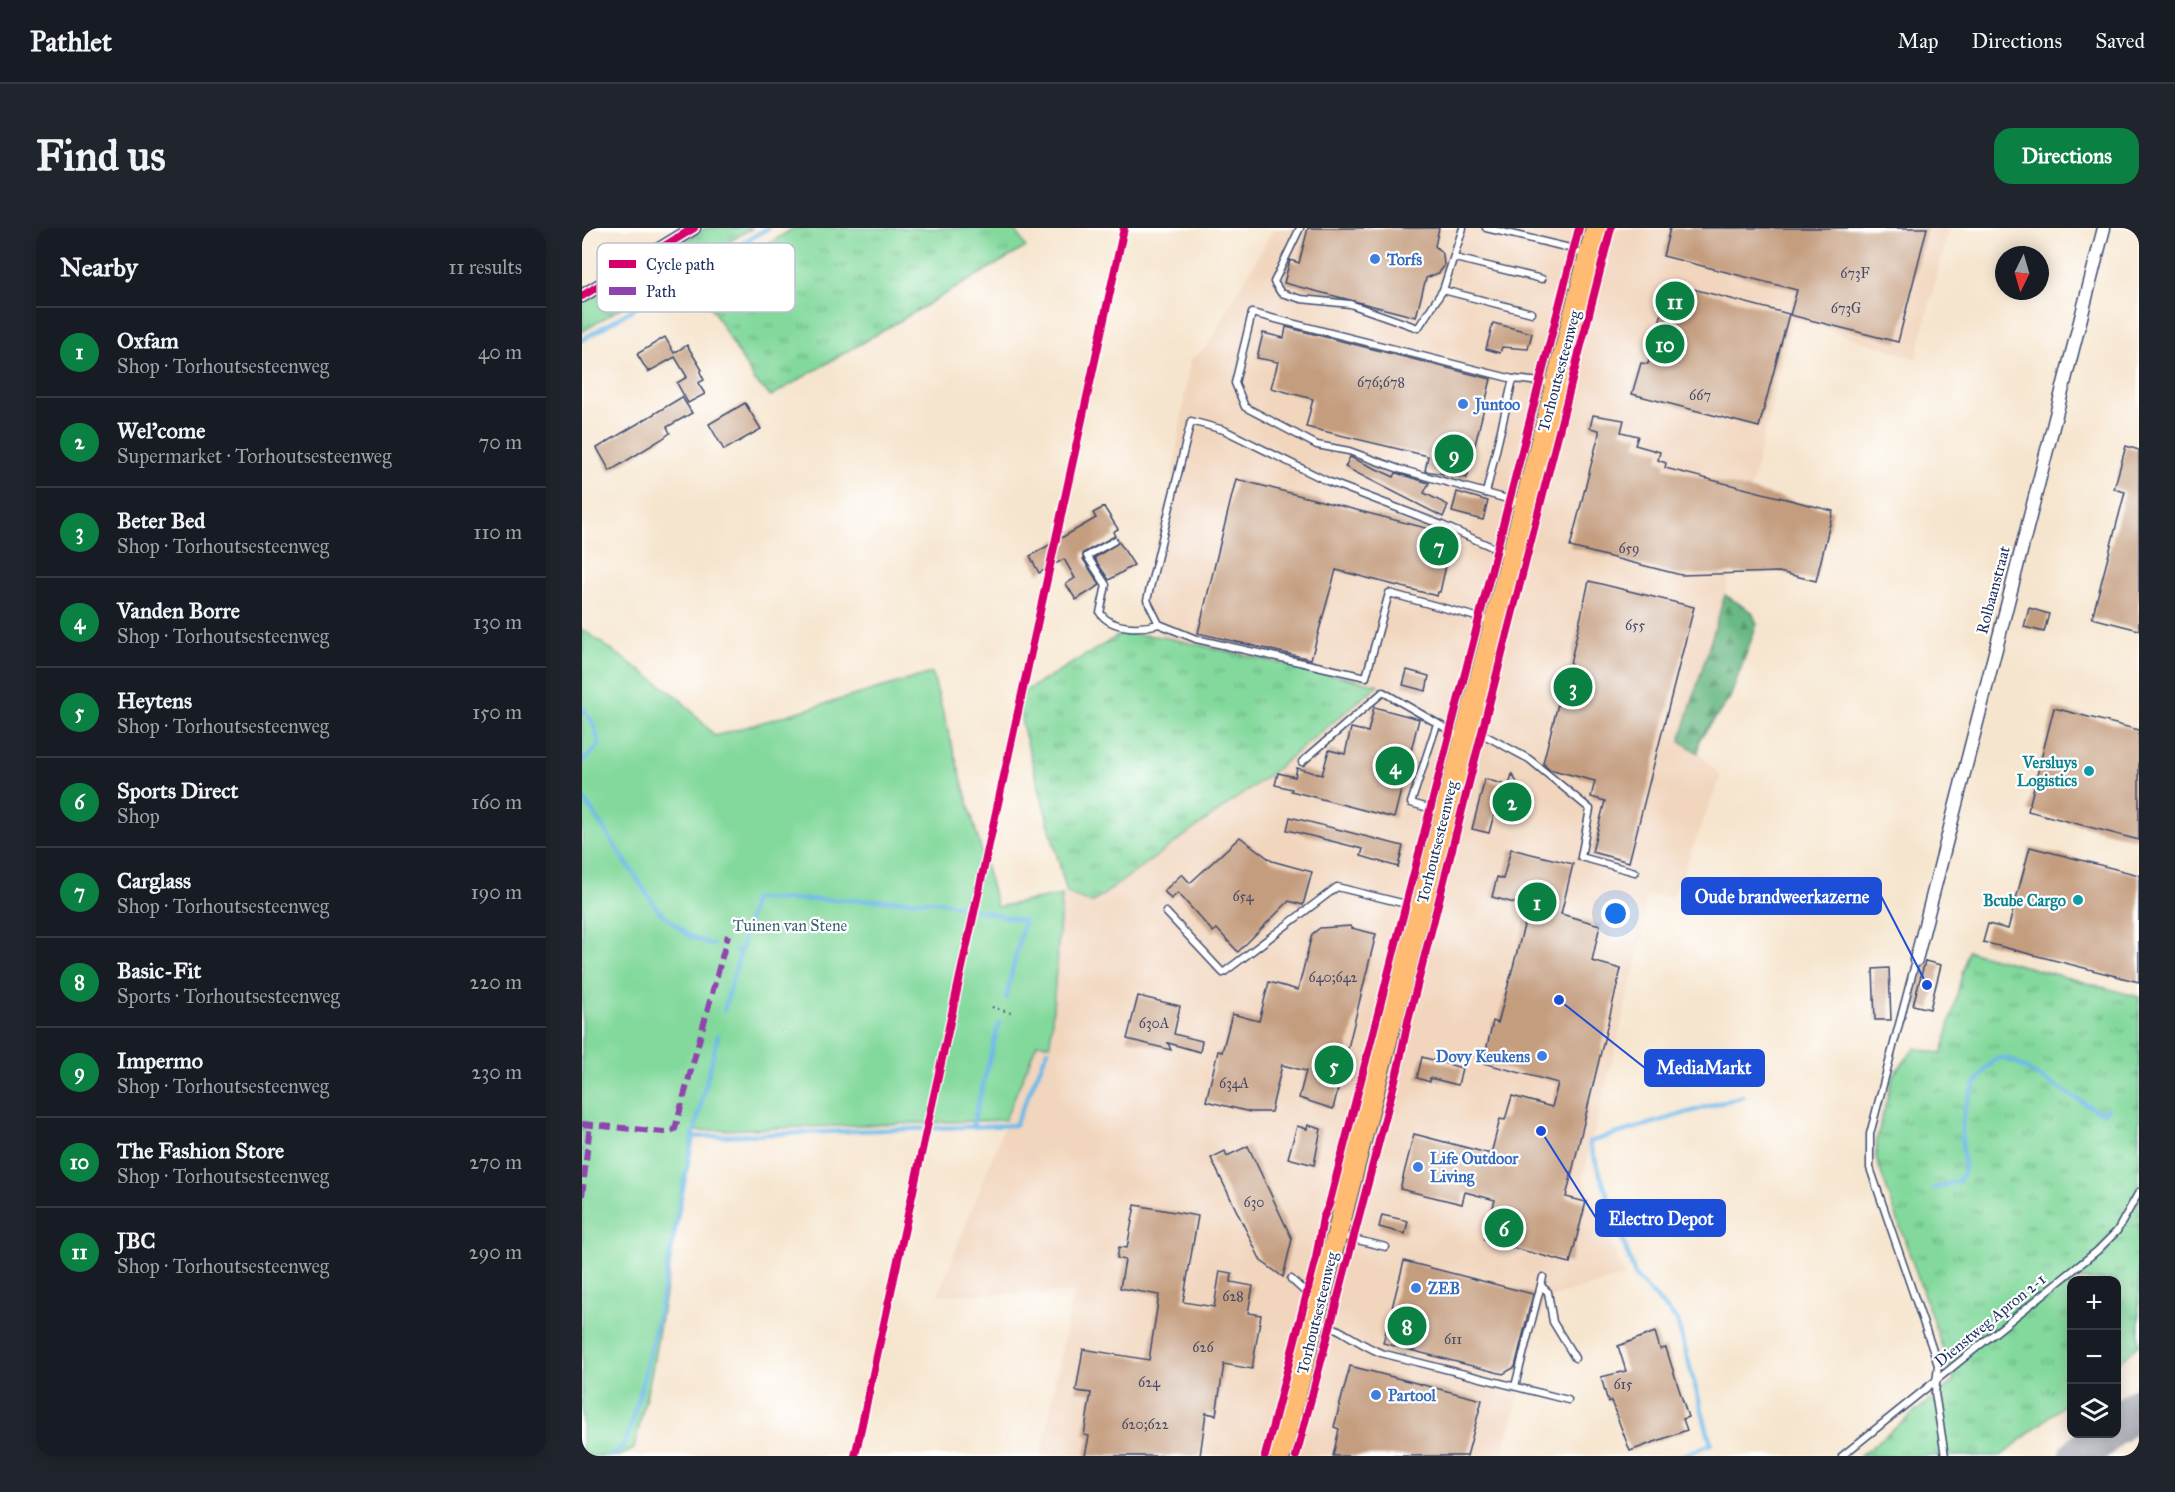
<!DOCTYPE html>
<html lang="en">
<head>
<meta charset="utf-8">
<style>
  :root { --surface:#171b24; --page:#20242c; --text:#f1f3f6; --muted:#9ea1a6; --line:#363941; --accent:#0b8043 }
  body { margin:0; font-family:"IM FELL Great Primer",serif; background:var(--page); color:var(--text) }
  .controls { position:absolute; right:18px; bottom:18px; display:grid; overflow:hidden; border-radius:12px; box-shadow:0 3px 15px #0003 }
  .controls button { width:54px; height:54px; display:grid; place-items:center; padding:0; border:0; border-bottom:2px solid var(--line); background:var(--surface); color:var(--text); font:30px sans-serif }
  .compass { position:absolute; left:1413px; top:18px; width:54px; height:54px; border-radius:50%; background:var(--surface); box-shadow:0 3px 15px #0003; rotate:185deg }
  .you { position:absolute; left:1034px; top:686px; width:21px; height:21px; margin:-15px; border:4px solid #fff; border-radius:50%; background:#1a73e8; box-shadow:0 0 0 9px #1a73e833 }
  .badge { display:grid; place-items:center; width:39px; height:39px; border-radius:50%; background:var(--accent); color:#fff; font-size:20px; font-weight:700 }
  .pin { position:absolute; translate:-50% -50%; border:3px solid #fff; box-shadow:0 2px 6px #0006 }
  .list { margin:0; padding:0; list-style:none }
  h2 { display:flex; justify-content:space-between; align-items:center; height:78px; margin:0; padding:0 24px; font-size:26px }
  h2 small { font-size:20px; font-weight:400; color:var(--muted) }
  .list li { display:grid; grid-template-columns:39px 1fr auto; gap:18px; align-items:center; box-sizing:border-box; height:90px; padding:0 24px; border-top:2px solid var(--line) }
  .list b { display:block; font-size:22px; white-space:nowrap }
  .list p { margin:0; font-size:20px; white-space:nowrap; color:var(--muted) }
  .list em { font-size:20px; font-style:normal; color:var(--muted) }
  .icon { flex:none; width:33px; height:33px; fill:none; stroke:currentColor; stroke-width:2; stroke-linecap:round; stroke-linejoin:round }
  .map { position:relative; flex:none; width:1557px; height:1228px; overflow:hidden; border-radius:18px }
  header { display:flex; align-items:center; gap:36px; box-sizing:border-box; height:84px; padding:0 30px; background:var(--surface); border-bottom:2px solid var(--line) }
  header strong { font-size:28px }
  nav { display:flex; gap:33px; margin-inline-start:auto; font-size:21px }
  .intro { display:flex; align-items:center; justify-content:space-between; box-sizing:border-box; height:144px; padding:0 36px }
  h1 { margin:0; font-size:42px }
  .button { padding:15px 27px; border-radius:18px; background:var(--accent); color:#fff; font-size:21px; font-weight:700 }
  main { display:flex; gap:36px; padding:0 36px }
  aside { flex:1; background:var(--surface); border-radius:18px; box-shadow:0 3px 15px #0003 }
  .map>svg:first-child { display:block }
  .built { fill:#f1d5bd }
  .grass { fill:url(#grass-tufts); stroke:#4f847d; stroke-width:1.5 }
  .forest { fill:url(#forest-firs); stroke:#427471; stroke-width:1.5 }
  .green { fill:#83d99c; stroke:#4f847d; stroke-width:1.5 }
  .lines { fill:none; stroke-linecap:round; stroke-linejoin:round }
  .stream { stroke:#6eb9e7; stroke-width:4.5 }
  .taxiway { stroke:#888a96; stroke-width:38 }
  .building { fill:#c49d7f }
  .service-casing { stroke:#3c4a6f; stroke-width:9 }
  .minor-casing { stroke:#3c4a6f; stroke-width:15 }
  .primary-casing { stroke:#3c4a6f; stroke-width:22 }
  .path { stroke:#3c4a6f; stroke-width:2; stroke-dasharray:1.5 4.5; stroke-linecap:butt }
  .service { stroke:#fff; stroke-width:6 }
  .minor { stroke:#fff; stroke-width:12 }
  .primary { stroke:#febb71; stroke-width:20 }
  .quiet { stroke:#8e44ad; stroke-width:6; stroke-dasharray:12 6; stroke-linecap:butt }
  .cycleway-casing { stroke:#fff; stroke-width:11 }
  .cycleway { stroke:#d6006c; stroke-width:8 }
  .shop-dot { fill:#3f7fe0; stroke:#fff; stroke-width:2 }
  .culture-dot { fill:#0f9aa8; stroke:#fff; stroke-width:2 }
  .labels { text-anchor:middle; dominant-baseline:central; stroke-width:4.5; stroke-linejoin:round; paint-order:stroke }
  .number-label { font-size:14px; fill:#454a66 }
  .shop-label { font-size:16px; font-weight:bold; fill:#366cbe; stroke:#fff; text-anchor:start }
  .street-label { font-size:16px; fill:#1b2f5e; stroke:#fff }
  .culture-label { font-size:16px; font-weight:bold; fill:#0d838f; stroke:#fff; text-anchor:end }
  .park-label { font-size:16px; fill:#3a6271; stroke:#fff }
  .key { fill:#fff; stroke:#bbc1cf; stroke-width:1.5 }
  .key-label { font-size:16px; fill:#1b2f5e }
  .leader { fill:none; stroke:#1d4ed8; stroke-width:2 }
  .callout-dot { fill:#1d4ed8; stroke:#fff; stroke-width:2 }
  .callout { fill:#1d4ed8; stroke:#1d4ed8; stroke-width:2 }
  .callout-label { font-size:18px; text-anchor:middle; font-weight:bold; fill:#fff }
</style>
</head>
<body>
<header>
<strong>Pathlet</strong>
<nav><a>Map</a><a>Directions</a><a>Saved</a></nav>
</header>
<div class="intro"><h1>Find us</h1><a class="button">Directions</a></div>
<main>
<aside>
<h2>Nearby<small>11 results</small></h2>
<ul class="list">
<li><span class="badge">1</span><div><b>Oxfam</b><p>Shop · Torhoutsesteenweg</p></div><em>40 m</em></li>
<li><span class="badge">2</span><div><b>Wel'come</b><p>Supermarket · Torhoutsesteenweg</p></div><em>70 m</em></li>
<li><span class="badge">3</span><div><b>Beter Bed</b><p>Shop · Torhoutsesteenweg</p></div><em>110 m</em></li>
<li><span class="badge">4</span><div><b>Vanden Borre</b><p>Shop · Torhoutsesteenweg</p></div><em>130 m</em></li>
<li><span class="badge">5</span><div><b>Heytens</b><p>Shop · Torhoutsesteenweg</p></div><em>150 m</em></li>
<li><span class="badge">6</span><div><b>Sports Direct</b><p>Shop</p></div><em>160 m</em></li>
<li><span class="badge">7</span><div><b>Carglass</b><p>Shop · Torhoutsesteenweg</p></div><em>190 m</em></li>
<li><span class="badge">8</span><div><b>Basic-Fit</b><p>Sports · Torhoutsesteenweg</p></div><em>220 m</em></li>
<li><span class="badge">9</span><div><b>Impermo</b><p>Shop · Torhoutsesteenweg</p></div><em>230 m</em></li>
<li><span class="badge">10</span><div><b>The Fashion Store</b><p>Shop · Torhoutsesteenweg</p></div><em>270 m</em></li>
<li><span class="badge">11</span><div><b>JBC</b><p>Shop · Torhoutsesteenweg</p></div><em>290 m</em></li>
</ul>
</aside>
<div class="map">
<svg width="1557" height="1228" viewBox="0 0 1557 1228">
  <defs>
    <pattern id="grass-tufts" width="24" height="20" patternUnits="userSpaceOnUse" patternTransform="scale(1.5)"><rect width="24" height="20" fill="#83d99c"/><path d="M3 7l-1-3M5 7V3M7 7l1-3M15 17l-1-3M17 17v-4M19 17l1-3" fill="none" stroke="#6ab082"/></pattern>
    <pattern id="forest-firs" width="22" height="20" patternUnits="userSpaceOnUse" patternTransform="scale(1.5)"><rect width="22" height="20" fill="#6ab984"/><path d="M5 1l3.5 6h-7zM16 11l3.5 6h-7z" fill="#56976f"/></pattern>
  </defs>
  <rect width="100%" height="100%" fill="#fff"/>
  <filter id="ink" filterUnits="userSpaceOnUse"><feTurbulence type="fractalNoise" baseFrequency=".0167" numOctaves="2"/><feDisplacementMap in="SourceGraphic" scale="12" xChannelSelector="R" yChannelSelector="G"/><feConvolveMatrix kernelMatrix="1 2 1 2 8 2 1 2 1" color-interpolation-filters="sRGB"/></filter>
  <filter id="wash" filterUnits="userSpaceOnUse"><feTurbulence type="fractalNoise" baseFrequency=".008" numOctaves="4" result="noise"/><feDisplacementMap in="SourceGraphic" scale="24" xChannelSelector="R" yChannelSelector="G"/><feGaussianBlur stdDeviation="1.35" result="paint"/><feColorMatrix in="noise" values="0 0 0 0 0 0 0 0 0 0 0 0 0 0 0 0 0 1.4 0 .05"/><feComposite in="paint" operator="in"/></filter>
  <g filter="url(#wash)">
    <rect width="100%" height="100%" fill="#f6e5ce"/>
    <path class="built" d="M692 0H1367L1334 130 1210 91 1143 367 1098 513 1116 525 1139 548 1091 670 1064 668 1060 713 1001 949 1043 1048 964 1071 920 1228H459L491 1065 356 1067 455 815 469 817 480 667 485 665 510 675 688 546 795 457 581 409 566 394 558 374 590 252 608 132 625 118Z"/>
    <g class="grass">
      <path d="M124 0H170L0 104V74Z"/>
      <path d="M212 0H432L444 19 189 168 173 153 117 59Z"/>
      <path d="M541 405 581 409 796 457 688 546 510 675 485 665 433 469Z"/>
      <path d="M1386 723 1557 769V1117L1535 1135 1534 1052H1490L1489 1171 1419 1228H1278L1372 1153 1294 930 1295 910 1311 847 1333 820 1360 826Z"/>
    </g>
    <path class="forest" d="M1143 367 1170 384 1175 396 1148 470 1117 512 1116 525 1098 513Z"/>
    <path class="green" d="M0 401 96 469 133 508 350 445 415 679 480 667 468 817 455 815 423 892 111 903 70 1142 52 1221 38 1228H0Z"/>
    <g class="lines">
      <g class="stream">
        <path d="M0 112 186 0"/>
        <path d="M0 478 13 499 17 517 0 535"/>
        <path d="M0 568 76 682 107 708 131 717"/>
        <path d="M154 723 158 725 172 671 355 673 442 693 424 770"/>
        <path d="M142 782 158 725"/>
        <path d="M390 899 417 795"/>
        <path d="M111 909 136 807"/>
        <path d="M1352 960 1377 953 1381 946C1383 935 1381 925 1380 913 1378 880 1391 852 1415 830L1427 831 1514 882 1522 884 1526 881"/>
        <path d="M1053 1047 1007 914 1161 868"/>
        <path d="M1054 1049 1095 1092 1129 1216 1100 1228"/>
        <path d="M29 1228 38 1221 45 1210 56 1173 74 1097 111 909 433 897 466 822"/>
      </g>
      <g class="taxiway">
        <path d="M1534 1197 1557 1178"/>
        <path d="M1496 1228 1524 1206"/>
      </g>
    </g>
    <g id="blocks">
      <g class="building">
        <path d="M726 0H857L853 18 861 26 862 38 857 45 844 50 834 89 702 55 708 32 717 35Z"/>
        <path d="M1088 0H1345L1316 114 1208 87 1215 62 1081 28Z"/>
        <path d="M1088 55 1207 86 1177 199 1050 166 1059 135 1066 136Z"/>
        <path d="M911 95 950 105 946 121 920 119 918 125 904 121Z"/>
        <path d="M704 99 909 151 885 250 843 243 846 228 724 199 731 171 689 160 696 134 675 130 681 105 702 110Z"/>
        <path d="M83 109 92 125 105 117 120 142 118 144 122 152 116 155 123 166 106 175 95 155 105 149 93 129 66 144 55 126Z"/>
        <path d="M100 169 110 185 85 199 88 205 80 211 28 243 15 220Z"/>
        <path d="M163 175 179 201 142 222 127 196Z"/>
        <path d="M1011 187 1042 192 1039 204 1056 208 1053 217 1078 224 1076 232 1084 235 1083 240 1251 283 1234 353 1197 344 1099 347 988 319 1017 206V202L1008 200Z"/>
        <path d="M1544 218 1557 222V402L1510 390 1543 264 1532 261Z"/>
        <path d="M768 229 812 249 814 245 847 255 842 265 866 277 861 289 763 239Z"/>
        <path d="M654 251 871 307 858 364H856L855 368 754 342 729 431 616 405Z"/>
        <path d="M875 264 906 273 901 292 870 284Z"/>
        <path d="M522 279 536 301 531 304 533 308 501 325V331L518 357 494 372 484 356 493 350 482 331 457 345 448 328 514 290 511 285Z"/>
        <path d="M537 314 552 337 527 352 512 330Z"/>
        <path d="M1007 353 1112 379 1047 634 1010 624 1023 573 1009 569 1013 553 967 541 961 535 984 444 986 445Z"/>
        <path d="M1447 380 1467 386 1462 404 1442 399Z"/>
        <path d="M825 442 847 448 844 463 821 457Z"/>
        <path d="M792 479 837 491 812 590 709 563 710 561 693 557 696 545 713 549 715 540 740 547 747 522 763 526 769 500 786 504Z"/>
        <path d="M1472 480 1557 502V612L1446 583Z"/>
        <path d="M930 546 940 563 934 584 914 579 907 605 890 601 903 551 927 558Z"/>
        <path d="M708 589 821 618 816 639 779 628 781 621 705 602Z"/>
        <path d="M658 609 690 633 730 644 721 677 707 673 656 724 635 701 631 704 596 665 589 671 582 663 600 646 608 655Z"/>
        <path d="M1448 619 1557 647V754L1401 714 1406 696 1426 701Z"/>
        <path d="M929 621 991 636 979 686 1018 697 1010 733 1039 741 984 969 1004 974 988 1035 902 1012 913 972 883 964 880 976 818 961 832 906 909 926 918 891 923 892 930 868 970 879 976 855 901 835 911 793 916 795 947 679 910 669 915 649 921 651Z"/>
        <path d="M769 698V700L794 706 751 881 717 870 724 843 700 837 689 884H668L624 873 636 823 640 824 650 786 677 793 687 754 716 762 730 706 738 700Z"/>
        <path d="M1343 733 1359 737 1348 781 1331 777Z"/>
        <path d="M1307 740 1309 792H1293L1291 741Z"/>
        <path d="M556 768 598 778 592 806 620 813 618 824 586 815 589 822 545 811Z"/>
        <path d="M840 829 880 840 876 857 848 850V854L835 850Z"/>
        <path d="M726 897 739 901 732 937 706 930 715 898 725 901Z"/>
        <path d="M666 918 710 1011 701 1049 679 1033 629 930 643 923 645 928Z"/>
        <path d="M553 977 616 988 601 1074 632 1079 638 1043 650 1045 649 1054 671 1058 666 1085 679 1087 670 1141 642 1136 634 1187 624 1185 618 1228H503L507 1208 502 1207 509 1165 494 1163 501 1121 567 1132 577 1067 538 1060 543 1032 535 1030 537 1019 545 1020Z"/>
        <path d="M800 987 826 993 823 1006 797 999Z"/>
        <path d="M822 1033 951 1066 933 1139 921 1146 801 1115Z"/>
        <path d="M1073 1104 1078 1121 1084 1120 1106 1189 1101 1191 1105 1202 1048 1223 1029 1173 1026 1174 1019 1149 1044 1143 1036 1118Z"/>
        <path d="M768 1138 900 1172 885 1228H751L757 1201 752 1199Z"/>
      </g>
    </g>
  </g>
  <g filter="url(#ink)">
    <use href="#blocks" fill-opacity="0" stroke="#3c4a6f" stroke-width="1.5"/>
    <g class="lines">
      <g class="service-casing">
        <g id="service">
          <path d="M718 0 692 54 699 65 719 71 768 76 836 100 861 62 881 0"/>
          <path d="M904 0 992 21 1003 28"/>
          <path d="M873 30 960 51"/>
          <path d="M861 62 950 85"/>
          <path d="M904 265 817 241 767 223 735 217 663 179 653 155 670 85 931 151"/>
          <path d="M940 275 904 265 931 151 970 155"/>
          <path d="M532 313 505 328 524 357 518 385C530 402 559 401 577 396"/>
          <path d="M909 393 807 365 784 449 614 411 577 396 565 372 609 193 642 202 745 253 860 297 926 326"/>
          <path d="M855 496 829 575 861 584"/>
          <path d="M889 500 947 531 1008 581 999 629 1053 644"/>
          <path d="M720 534 801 464 879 509"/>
          <path d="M584 684 641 745 755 659 824 676 834 684"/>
          <path d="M1334 732 1288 906V940L1356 1137 1353 1165 1363 1228"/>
          <path d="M759 1008 804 1019"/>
          <path d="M709 1051 735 1075"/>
          <path d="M959 1058 966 1064 971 1094 993 1130"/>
          <path d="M737 1093C759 1100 776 1116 799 1125L986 1172"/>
          <path d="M933 1158 961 1049"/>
          <path d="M1260 1228 1515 1023 1535 1003 1557 964"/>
        </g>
      </g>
      <g class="minor-casing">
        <g id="minor">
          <path d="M0 68 112 0"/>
          <path d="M1334 732 1522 0"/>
        </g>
      </g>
      <g class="primary-casing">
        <path id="primary" d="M698 1228 1014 0"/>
      </g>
      <path class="path" d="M410 779 429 785"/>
      <use href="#service" class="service"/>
      <use href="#minor" class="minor"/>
      <use href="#primary" class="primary"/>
      <g class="quiet">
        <path d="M0 896 82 904 93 901 146 707"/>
        <path d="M0 968 8 896"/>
      </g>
      <g class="cycleway-casing">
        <g id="cycleway">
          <path d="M0 68 112 0"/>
          <path d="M273 1228 542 0"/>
          <path d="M683 1228 734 1030 741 990 747 977 997 0"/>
          <path d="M714 1228 816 841 826 793 1029 0"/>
        </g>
      </g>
      <use href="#cycleway" class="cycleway"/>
    </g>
  </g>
  <g class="shop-dot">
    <circle cx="793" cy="31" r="6"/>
    <circle cx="881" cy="176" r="6"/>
    <circle cx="960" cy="828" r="6"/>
    <circle cx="836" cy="939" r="6"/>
    <circle cx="834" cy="1060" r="6"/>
    <circle cx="794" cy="1167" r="6"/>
  </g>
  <g class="culture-dot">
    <circle cx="1507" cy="543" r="6"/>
    <circle cx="1496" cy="672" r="6"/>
  </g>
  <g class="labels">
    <g class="number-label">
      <text x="1273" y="45">673F</text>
      <text x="1264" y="80">673G</text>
      <text x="799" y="154">676;678</text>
      <text x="1118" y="167">667</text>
      <text x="1047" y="320">659</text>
      <text x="1053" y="397">655</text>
      <text x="661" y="668">654</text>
      <text x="751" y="749">640;642</text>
      <text x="572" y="795">630A</text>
      <text x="652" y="855">634A</text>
      <text x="672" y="974">630</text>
      <text x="651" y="1068">628</text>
      <text x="871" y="1111">611</text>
      <text x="621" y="1119">626</text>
      <text x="567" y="1154">624</text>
      <text x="1041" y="1156">615</text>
      <text x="563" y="1196">620;622</text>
    </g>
    <g class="shop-label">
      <text x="805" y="31">Torfs</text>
      <text x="893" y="176">Juntoo</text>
      <text x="948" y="828" text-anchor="end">Dovy Keukens</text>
      <text x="848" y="930">Life Outdoor<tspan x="848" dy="18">Living</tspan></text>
      <text x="846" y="1060">ZEB</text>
      <text x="806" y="1167">Partool</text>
    </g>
    <g class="street-label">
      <text transform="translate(977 143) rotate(-75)">Torhoutsesteenweg</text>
      <text transform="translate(1411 362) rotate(-75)">Rolbaanstraat</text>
      <text transform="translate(855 614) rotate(-76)">Torhoutsesteenweg</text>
      <text transform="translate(735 1085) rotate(-76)">Torhoutsesteenweg</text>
      <text transform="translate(1408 1092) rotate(-39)">Dienstweg Apron 2-1</text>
    </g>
    <g class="culture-label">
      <text x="1495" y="534">Versluys<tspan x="1495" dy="18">Logistics</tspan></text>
      <text x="1484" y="672">Bcube Cargo</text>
    </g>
    <g class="park-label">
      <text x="208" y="697">Tuinen van Stene</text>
    </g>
  </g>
  <rect x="15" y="15" width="198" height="69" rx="9" class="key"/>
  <rect x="27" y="32" width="27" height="8" fill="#d6006c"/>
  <rect x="27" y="59" width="27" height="8" fill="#8e44ad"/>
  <g class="key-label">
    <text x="64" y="42">Cycle path</text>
    <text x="64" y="69">Path</text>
  </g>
  <path class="leader" d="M1345 757L1299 668M977 772L1063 840M959 903L1014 990"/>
  <g class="callout-dot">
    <circle cx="1345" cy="757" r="6"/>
    <circle cx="977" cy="772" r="6"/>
    <circle cx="959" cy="903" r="6"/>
  </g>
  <g class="callout">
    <rect x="1100" y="650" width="199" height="36" rx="6"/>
    <rect x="1063" y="822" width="119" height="36" rx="6"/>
    <rect x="1014" y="972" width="129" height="36" rx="6"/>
  </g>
  <g class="callout-label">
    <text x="1200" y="675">Oude brandweerkazerne</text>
    <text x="1122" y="846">MediaMarkt</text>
    <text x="1079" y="997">Electro Depot</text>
  </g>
</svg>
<div class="controls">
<button>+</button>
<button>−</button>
<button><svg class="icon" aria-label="layers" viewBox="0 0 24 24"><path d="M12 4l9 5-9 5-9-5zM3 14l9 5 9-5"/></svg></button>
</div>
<svg class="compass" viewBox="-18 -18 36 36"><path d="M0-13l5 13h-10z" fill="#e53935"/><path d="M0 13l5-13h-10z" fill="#9ea1a6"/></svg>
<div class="you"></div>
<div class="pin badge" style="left:955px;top:674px">1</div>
<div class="pin badge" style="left:930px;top:574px">2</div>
<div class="pin badge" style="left:991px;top:459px">3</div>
<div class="pin badge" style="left:813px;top:538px">4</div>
<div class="pin badge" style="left:752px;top:837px">5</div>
<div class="pin badge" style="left:922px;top:1000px">6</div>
<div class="pin badge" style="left:857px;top:318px">7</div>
<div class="pin badge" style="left:825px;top:1098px">8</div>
<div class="pin badge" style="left:872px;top:226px">9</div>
<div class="pin badge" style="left:1083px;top:116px">10</div>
<div class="pin badge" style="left:1093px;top:73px">11</div>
</div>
</main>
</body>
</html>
